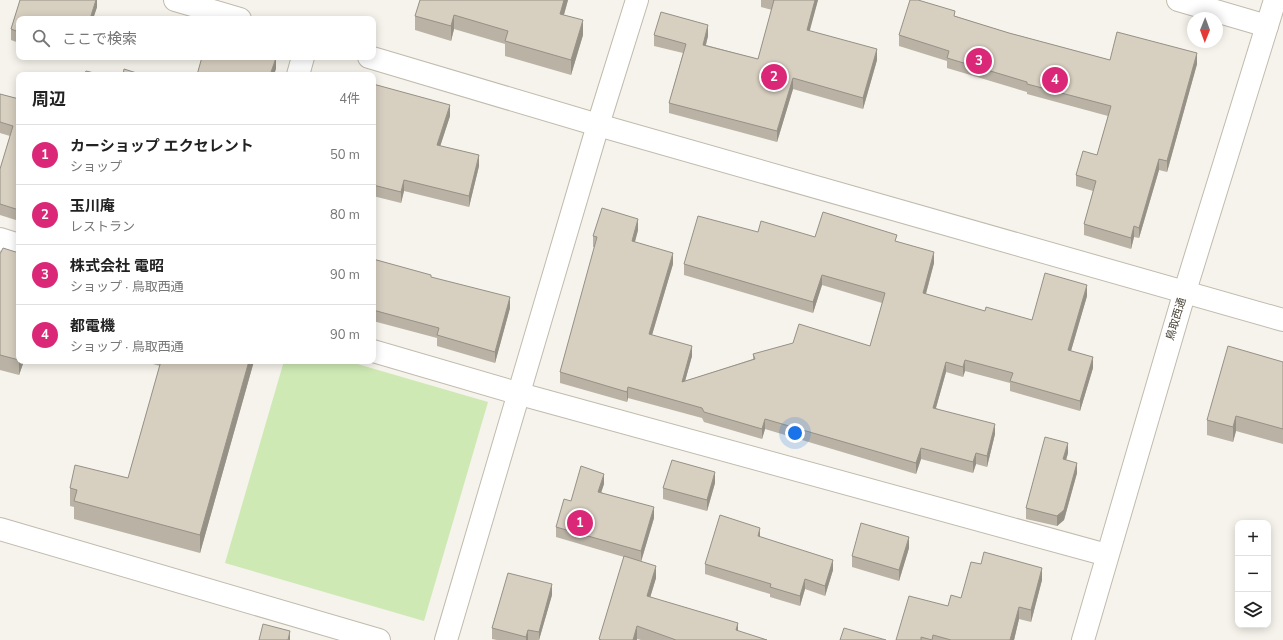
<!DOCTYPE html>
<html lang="ja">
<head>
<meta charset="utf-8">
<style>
  :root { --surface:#fff; --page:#f6f6f6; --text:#222; --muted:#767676; --line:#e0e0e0; --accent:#db2777 }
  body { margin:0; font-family:"Nunito Sans","Noto Sans JP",sans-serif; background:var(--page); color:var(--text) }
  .controls { position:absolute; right:12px; bottom:12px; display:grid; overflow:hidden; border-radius:8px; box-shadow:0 2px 10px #0003 }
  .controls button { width:36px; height:36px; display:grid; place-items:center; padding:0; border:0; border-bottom:1px solid var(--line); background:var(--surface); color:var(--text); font:20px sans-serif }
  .compass { position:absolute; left:1187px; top:12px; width:36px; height:36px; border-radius:50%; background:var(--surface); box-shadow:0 2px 10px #0003; rotate:181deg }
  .you { position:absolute; left:795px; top:433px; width:14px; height:14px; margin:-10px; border:3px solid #fff; border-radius:50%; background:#1a73e8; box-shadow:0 0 0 6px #1a73e833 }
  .badge { display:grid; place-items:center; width:26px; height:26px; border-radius:50%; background:var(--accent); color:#fff; font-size:13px; font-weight:700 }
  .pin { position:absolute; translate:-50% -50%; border:2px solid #fff; box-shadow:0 1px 4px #0006 }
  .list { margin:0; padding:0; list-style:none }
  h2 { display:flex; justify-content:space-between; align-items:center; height:52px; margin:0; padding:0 16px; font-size:17px }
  h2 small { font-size:13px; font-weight:400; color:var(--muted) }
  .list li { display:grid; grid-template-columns:26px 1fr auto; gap:12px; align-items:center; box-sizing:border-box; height:60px; padding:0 16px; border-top:1px solid var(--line) }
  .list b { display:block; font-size:15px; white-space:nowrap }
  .list p { margin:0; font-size:13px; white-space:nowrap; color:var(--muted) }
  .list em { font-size:13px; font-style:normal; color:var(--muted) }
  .icon { flex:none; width:22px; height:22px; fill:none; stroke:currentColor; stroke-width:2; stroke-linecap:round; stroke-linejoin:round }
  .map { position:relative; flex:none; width:1283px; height:640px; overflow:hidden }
  .search { position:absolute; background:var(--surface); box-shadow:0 2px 10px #0003; left:16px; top:16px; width:360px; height:44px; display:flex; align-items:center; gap:10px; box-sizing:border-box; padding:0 14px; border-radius:8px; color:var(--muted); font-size:15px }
  .panel { position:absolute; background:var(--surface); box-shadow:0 2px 10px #0003; left:16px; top:72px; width:360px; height:292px; border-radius:8px }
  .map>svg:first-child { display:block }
  .green { fill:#cee9b4 }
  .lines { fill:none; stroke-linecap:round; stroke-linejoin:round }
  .minor-casing { stroke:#c1bbad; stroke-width:24 }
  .tertiary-casing { stroke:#c1bbad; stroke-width:24 }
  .minor { stroke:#fff; stroke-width:22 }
  .tertiary { stroke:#fff; stroke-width:22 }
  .wall { fill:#b9b2a5 }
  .shaded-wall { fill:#969186 }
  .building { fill:#d7cfc0; stroke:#969186 }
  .labels { text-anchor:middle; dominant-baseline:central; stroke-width:3; stroke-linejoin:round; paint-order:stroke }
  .street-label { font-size:11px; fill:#4a4438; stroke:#fff }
</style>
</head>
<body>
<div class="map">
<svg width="1283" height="640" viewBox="0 0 1283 640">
  <rect width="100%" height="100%" fill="#f5f3eb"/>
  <path class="green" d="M284 361H347L488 402 424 621 225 563Z"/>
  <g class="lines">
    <g class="minor-casing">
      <g id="minor">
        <path d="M175 0 240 19"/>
        <path d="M1178 0 1267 26"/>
        <path d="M369 57 598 125 1283 320"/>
        <path d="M298 75 303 57"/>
        <path d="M0 239 19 245"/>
        <path d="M373 351 520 394 1107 555"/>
        <path d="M0 529 379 640"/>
        <path d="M446 640 598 125 637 0"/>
      </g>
    </g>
    <g class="tertiary-casing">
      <path id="tertiary" d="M1083 640 1185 291 1275 0"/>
    </g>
    <use href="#minor" class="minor"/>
    <use href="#tertiary" class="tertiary"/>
  </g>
  <g class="wall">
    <path d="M20 0H97V7L93 19H19V43L11 40V29Z"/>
    <path d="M420 0H568L564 15 583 35 571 75 505 56V44L454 29 451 41 415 30V16Z"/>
    <path d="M761 0H818L809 31 877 60 863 109 793 89 777 142 669 113V103L683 53 654 46V35L708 36 706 45 758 59 772 10 761 7Z"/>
    <path d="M955 16 1009 33 1110 60 1197 64 1167 172 1159 170 1139 238 1134 237 1131 249 1084 235V224L1093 191 1076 186V175L1097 155 1108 116 1027 94V92L947 68V61L899 46V35Z"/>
    <path d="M373 84 450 116 440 146 479 166 469 207 404 191 401 203 373 196Z"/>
    <path d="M0 94 19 99V221L0 215V169L10 136 0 133Z"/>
    <path d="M638 230 635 242 673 264 652 335 692 356 685 381 753 359V354L870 346 882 303 822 285 813 313 684 275V264L758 232 815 237 897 241 934 263 926 294 985 311 1032 320 1087 296 1071 351 1093 368 1080 411 1010 391V383L965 371 963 377 946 372 936 408 995 434 987 467 976 464 973 473 921 459 916 474 765 429 762 439 704 422 702 418 628 398 627 402 560 383V372L595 247H593V236Z"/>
    <path d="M19 253V361H24L19 375 0 370V254Z"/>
    <path d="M373 259 431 277 510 308 495 363 437 346V338L373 321Z"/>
    <path d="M142 361H254L200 553 74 519V507L70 506V488L128 478 160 366Z"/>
    <path d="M1283 362V444L1236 431 1233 442 1207 435V420Z"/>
    <path d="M1068 453 1066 460 1077 473 1064 520 1057 526 1026 519V508Z"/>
    <path d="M715 483 707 511 663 499V488Z"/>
    <path d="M604 484 601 492 654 518 641 561 656 578 650 597 738 631 767 640H641L637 639V640H599L624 557 556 537V527L571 501Z"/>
    <path d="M760 537 833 570 825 596 805 589 800 606 770 597V594L705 574V564Z"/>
    <path d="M909 548 899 581 852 567V556Z"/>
    <path d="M1042 580 1031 622 1019 619 1014 640H896L961 598Z"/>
    <path d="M552 595 539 640H497L492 639V628Z"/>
  </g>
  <g class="shaded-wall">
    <path d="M96 0H97V7L93 19H90Z"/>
    <path d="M564 0H568L560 28V14Z"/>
    <path d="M815 0H818L807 41V30Z"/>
    <path d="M454 15V29L451 41V26Z"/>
    <path d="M583 20V35L571 75V60Z"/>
    <path d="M708 25V36L703 55V45Z"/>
    <path d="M877 49V60L863 109V98Z"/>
    <path d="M1197 53V64L1167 172V161Z"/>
    <path d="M276 58V69L274 75H270Z"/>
    <path d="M793 78V89L777 142V131Z"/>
    <path d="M450 105V116L437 156V145Z"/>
    <path d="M479 155V166L469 207V196Z"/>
    <path d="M1159 159V170L1139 238V228Z"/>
    <path d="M404 180V191L401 203V192Z"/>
    <path d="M638 219V230L632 252V241Z"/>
    <path d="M1134 226V237L1131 249V238Z"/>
    <path d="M934 252V263L923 304V293Z"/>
    <path d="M673 253V264L649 345V334Z"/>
    <path d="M822 275V285L813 313V302Z"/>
    <path d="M1087 285V296L1068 361V350Z"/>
    <path d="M510 297V308L495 363V352Z"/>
    <path d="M692 346V356L682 392V382Z"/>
    <path d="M1093 357V368L1080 411V401Z"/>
    <path d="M965 360V371L963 377V367Z"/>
    <path d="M19 361H24L19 375Z"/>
    <path d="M249 361H254L200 553V535Z"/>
    <path d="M946 362V372L933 418V408Z"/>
    <path d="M628 387V398L627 402V392Z"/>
    <path d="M1236 416V431L1233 442V427Z"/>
    <path d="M765 419V429L762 439V429Z"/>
    <path d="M995 424V434L987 467V456Z"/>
    <path d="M1068 443V453L1063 470V459Z"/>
    <path d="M921 448V459L916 474V463Z"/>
    <path d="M976 453V464L973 473V462Z"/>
    <path d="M1077 463V473L1064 520 1057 526V516Z"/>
    <path d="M715 472V483L707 511V500Z"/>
    <path d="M604 474V484L598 502V492Z"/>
    <path d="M654 507V518L641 562V551Z"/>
    <path d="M760 528V538L758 536Z"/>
    <path d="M909 537V548L899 581V570Z"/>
    <path d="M833 560V570L825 596V586Z"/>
    <path d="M656 566V578L647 608V596Z"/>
    <path d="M1042 568V580L1031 622V610Z"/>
    <path d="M805 579V589L800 606V596Z"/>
    <path d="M552 584V595L539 640V632Z"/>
    <path d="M1019 607V619L1014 640H1010Z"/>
    <path d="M738 623V635L736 630Z"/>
    <path d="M637 626V640H633Z"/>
    <path d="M528 630V640H526V637Z"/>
    <path d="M290 631V640H288Z"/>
  </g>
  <g class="building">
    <path d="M20 0H96L90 19H19V32L11 29Z"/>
    <path d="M420 0H564L560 14 583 20 571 60 505 41 508 31 454 15 451 26 415 16Z"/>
    <path d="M773 0H815L807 30 877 49 863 98 793 78 777 131 669 103 686 44 654 35 661 12 708 25 703 45 758 59 774 0Z"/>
    <path d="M910 0H918L955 11 954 16 1009 33 1110 60 1117 32 1197 53 1167 161 1159 159 1139 228 1134 226 1131 238 1084 224 1096 181 1076 175 1083 151 1097 155 1111 106 1027 84V82L947 58 949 51 899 35Z"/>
    <path d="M202 57H273L276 58 270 75H197Z"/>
    <path d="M124 69 143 75H123Z"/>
    <path d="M86 71 102 75H84Z"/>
    <path d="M373 84 450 105 437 145 479 155 469 196 404 180 401 192 373 185Z"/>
    <path d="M0 94 19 99V210L0 204V169L13 126 0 122Z"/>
    <path d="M602 208 638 219 632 241 673 253 649 334 692 346 682 382 755 359 753 354 793 343 799 324 870 346 885 293 822 275 813 302 684 264 698 216 758 232 761 221 815 237 823 212 897 235 895 241 934 252 923 293 985 311 986 307 1032 320 1045 273 1087 285 1068 350 1093 357 1080 401 1010 381 1013 373 965 360 963 367 946 362 933 408 995 424 987 456 976 453 973 462 921 448 916 463 765 419 762 429 704 412 702 408 628 387 627 392 560 372 597 237 593 236Z"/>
    <path d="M3 248 19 253V360L0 355V254Z"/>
    <path d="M373 259 431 275V277L510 297 495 352 437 335 439 328 373 310Z"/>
    <path d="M1228 346 1283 362V429L1236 416 1233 427 1207 420Z"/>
    <path d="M161 361H249L200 535 74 501 77 490 70 488 75 465 128 478Z"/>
    <path d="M1045 437 1068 443 1063 459 1077 463 1064 510 1057 516 1026 508Z"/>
    <path d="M672 460 715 472 707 500 663 488Z"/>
    <path d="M581 466 604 474 598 492 654 507 641 551 556 527 564 499 571 501Z"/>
    <path d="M720 515 760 528 758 536 833 560 825 586 805 579 800 596 770 587 771 584 705 564Z"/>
    <path d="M861 523 909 537 899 570 852 556Z"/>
    <path d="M984 552 1042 568 1031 610 1019 607 1010 640H951L933 635 932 640 921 637V640H896L909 596 948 606 951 595 961 598 971 562 981 564Z"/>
    <path d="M624 556 656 566 647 596 738 623 736 630 767 640H676L637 626 633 640H601L599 639Z"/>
    <path d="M508 573 552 584 539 632 528 630 526 637 492 628Z"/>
    <path d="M263 624 290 631 288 640H259Z"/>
    <path d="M844 628 886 640H840Z"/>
  </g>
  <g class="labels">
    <g class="street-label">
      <text transform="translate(1176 319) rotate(-73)">鳥取西通</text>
    </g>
  </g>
</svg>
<div class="controls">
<button>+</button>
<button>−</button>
<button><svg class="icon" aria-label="layers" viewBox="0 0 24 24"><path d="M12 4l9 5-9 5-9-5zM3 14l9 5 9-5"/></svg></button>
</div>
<svg class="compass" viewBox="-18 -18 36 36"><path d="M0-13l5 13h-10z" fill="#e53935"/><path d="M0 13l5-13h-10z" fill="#767676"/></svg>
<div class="you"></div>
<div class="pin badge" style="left:580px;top:523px">1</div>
<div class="pin badge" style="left:774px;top:77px">2</div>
<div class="pin badge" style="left:979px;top:61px">3</div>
<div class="pin badge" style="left:1055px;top:80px">4</div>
<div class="search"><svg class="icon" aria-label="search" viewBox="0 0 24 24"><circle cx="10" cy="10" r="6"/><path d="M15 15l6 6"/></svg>ここで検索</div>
<section class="panel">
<h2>周辺<small>4件</small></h2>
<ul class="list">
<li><span class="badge">1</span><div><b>カーショップ エクセレント</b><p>ショップ</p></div><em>50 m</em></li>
<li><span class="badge">2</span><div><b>玉川庵</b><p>レストラン</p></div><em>80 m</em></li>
<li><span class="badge">3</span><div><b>株式会社 電昭</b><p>ショップ · 鳥取西通</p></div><em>90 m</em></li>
<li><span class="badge">4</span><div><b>都電機</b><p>ショップ · 鳥取西通</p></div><em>90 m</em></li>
</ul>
</section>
</div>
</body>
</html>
